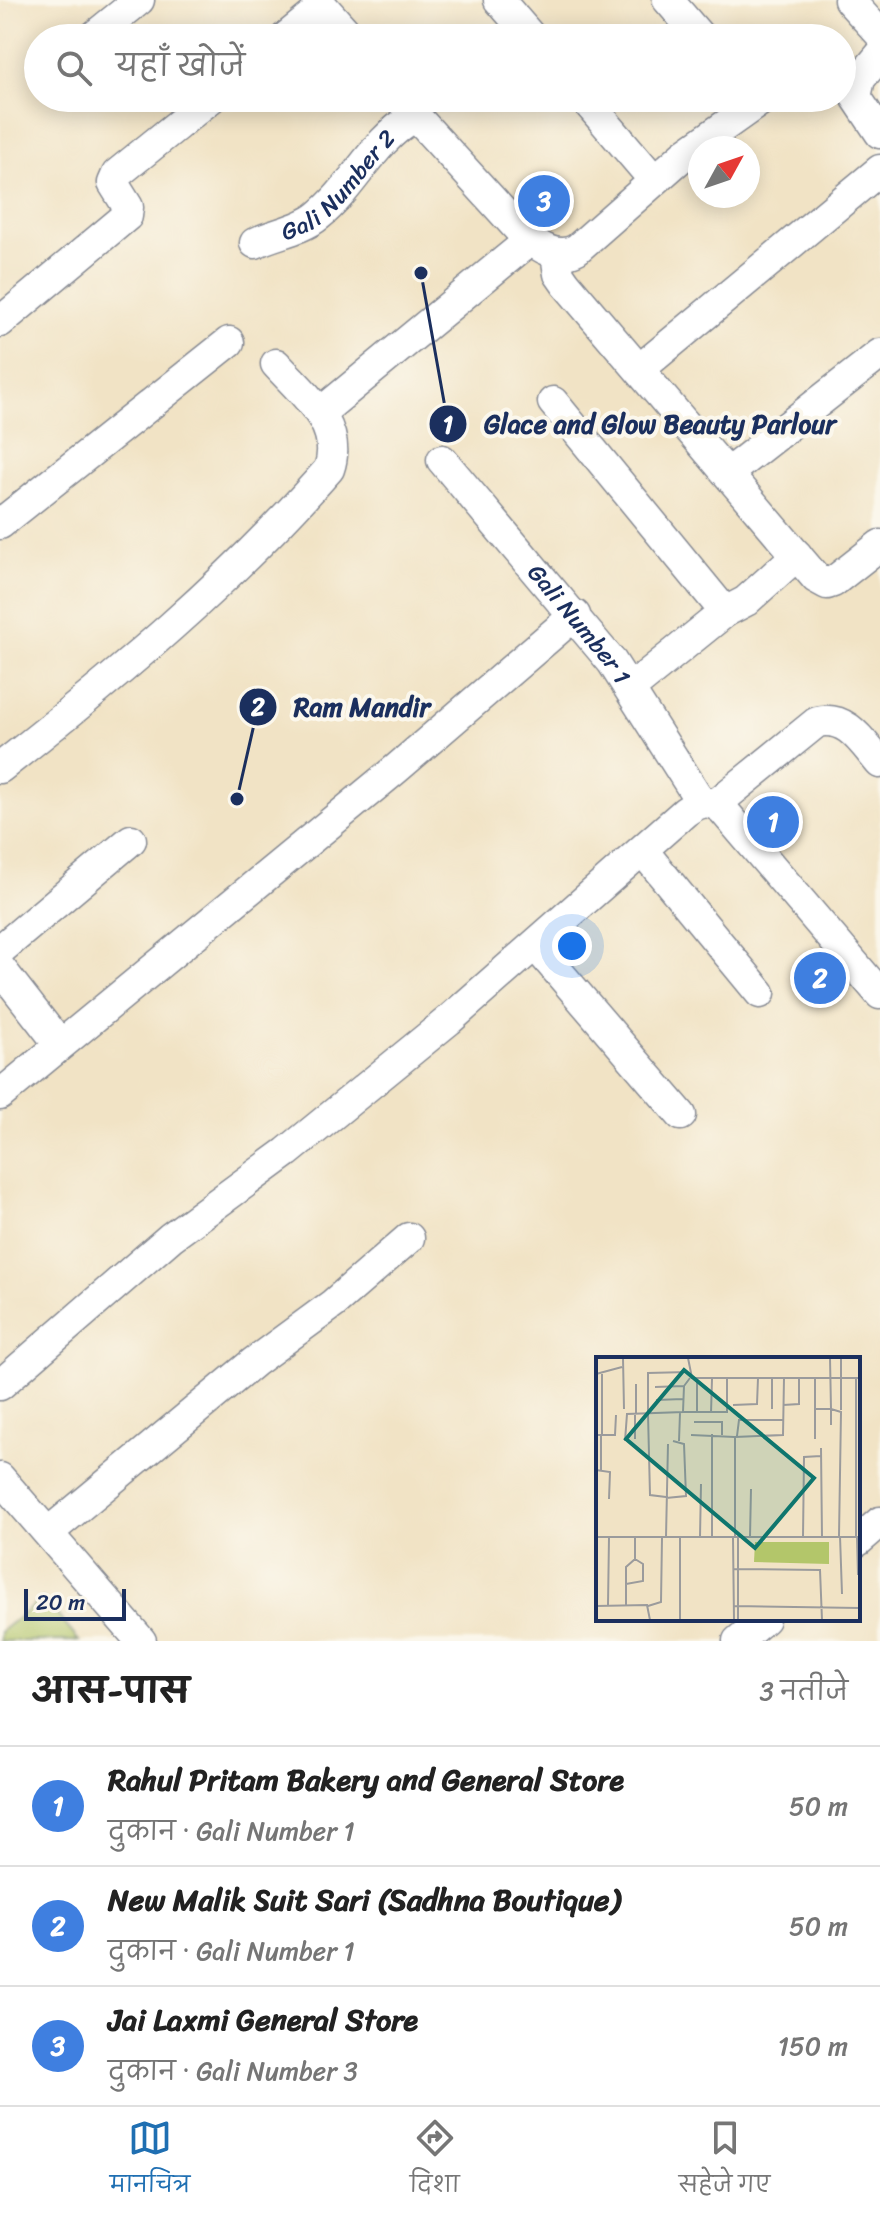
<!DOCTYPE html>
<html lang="hi">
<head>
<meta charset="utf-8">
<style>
  :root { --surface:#fff; --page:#f2f2f2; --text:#222; --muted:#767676; --line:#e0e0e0; --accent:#1f6fb2 }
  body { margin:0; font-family:Sriracha,"Playpen Sans Deva",sans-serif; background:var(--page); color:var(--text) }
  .compass { position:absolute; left:688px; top:136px; width:72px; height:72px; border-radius:50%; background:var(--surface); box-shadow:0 4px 20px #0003; rotate:50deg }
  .scale { position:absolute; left:24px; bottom:20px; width:102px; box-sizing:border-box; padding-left:8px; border:4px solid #1b2f5e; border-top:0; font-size:22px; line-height:28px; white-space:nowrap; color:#1b2f5e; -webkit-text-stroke:6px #fbf7ec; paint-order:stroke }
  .you { position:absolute; left:572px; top:946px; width:28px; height:28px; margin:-20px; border:6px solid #fff; border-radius:50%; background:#1a73e8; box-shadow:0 0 0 12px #1a73e833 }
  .badge { display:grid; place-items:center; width:52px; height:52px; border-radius:50%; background:var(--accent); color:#fff; font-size:26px; font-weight:700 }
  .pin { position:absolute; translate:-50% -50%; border:4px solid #fff; box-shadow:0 2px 8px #0006 }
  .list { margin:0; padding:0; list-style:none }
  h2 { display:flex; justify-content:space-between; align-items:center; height:104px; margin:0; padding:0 32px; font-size:34px }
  h2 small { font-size:26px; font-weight:400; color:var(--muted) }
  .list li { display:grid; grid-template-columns:52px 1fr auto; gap:24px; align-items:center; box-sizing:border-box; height:120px; padding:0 32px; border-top:2px solid var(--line) }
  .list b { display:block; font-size:30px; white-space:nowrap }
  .list p { margin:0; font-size:26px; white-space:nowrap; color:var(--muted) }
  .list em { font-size:26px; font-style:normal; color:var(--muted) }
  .icon { flex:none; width:44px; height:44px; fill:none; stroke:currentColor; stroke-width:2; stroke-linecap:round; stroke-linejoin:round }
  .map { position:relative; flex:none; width:880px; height:1641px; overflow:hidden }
  .search { position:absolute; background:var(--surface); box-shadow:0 4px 20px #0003; left:24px; right:24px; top:24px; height:88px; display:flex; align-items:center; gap:20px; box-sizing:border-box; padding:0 28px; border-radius:44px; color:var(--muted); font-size:30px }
  .sheet { height:464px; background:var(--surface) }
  nav { display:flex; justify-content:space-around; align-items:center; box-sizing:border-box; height:112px; border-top:2px solid var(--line); background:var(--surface); font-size:22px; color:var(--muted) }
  nav a { display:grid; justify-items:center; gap:4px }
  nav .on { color:var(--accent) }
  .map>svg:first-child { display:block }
  .green { fill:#b3c66a; stroke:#677a64; stroke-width:2 }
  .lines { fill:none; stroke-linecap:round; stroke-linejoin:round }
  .street-casing { stroke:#868992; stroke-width:33 }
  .street { stroke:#fff; stroke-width:30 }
  .labels { text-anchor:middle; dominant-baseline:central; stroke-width:8; stroke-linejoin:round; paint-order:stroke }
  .street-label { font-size:24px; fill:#1b2f5e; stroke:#fbf7ec }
  .inset-road { fill:none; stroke:#9b9b9c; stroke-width:2 }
  .view { fill:#0f766e; fill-opacity:0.15; stroke:#0f766e; stroke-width:4 }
  .inset-edge { fill:none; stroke:#1b2f5e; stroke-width:4 }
  .leader { fill:none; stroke:#1b2f5e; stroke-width:3 }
  .callout-dot { fill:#1b2f5e; stroke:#fbf7ec; stroke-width:3 }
  .mark-label { font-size:24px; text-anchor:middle; font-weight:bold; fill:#fff }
  .callout-label { font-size:26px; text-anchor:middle; font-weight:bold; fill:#1b2f5e; stroke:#fbf7ec; stroke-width:8; stroke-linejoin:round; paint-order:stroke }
</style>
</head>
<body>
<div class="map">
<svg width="880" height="1641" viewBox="0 0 880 1641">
  <rect width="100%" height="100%" fill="#fbf7ec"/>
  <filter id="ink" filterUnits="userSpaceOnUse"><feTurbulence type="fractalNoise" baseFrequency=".0125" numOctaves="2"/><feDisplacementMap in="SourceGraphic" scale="16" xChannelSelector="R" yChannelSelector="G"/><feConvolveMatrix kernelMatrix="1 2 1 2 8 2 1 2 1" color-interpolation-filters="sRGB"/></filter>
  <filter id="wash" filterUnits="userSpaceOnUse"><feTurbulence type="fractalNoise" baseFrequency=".006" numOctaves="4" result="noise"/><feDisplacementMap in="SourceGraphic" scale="32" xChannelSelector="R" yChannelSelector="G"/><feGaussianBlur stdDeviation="1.8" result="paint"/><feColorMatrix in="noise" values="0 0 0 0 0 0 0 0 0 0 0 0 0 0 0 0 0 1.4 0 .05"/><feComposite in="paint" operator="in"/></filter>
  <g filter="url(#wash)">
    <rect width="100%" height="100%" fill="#f1e3c5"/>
    <path class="green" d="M43 1598 79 1641H0V1632Z"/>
  </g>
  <g filter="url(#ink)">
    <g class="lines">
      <g class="street-casing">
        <g id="street">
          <path d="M317 0 351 38"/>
          <path d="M499 0 532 38"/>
          <path d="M668 0 701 38"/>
          <path d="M849 0 880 34"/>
          <path d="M92 38 139 0"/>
          <path d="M285 38 323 7"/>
          <path d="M880 55 860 79 856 97 880 133"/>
          <path d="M399 98 523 234C539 247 557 260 577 249L685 154 764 98"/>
          <path d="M584 98 654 180"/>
          <path id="s1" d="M255 243C275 233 301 230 318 216 354 187 373 140 414 117"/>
          <path d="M556 254 559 274 566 284 816 578 827 584 833 582 880 545"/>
          <path d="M0 322 127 216 128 207 113 183 117 174 211 98"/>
          <path d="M641 368 880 170"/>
          <path d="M553 402 725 612 631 688"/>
          <path d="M320 413 530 240"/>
          <path id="s2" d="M442 460 612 662 701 802"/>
          <path d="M728 473 880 354"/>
          <path d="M0 524 229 342"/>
          <path d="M725 612 746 601 797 555"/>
          <path d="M0 768C116 677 232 580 329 469 344 425 304 395 276 364"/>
          <path d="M716 804 817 722C847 715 862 742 880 763"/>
          <path d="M643 851 760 993"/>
          <path d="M536 946 681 1115"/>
          <path d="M0 950 131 840"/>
          <path d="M0 968 60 1045"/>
          <path d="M0 1095 396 769 575 615"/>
          <path d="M0 1385 171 1237 287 1152 449 1020 685 812C699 802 708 798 723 810L880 994"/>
          <path d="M0 1478 141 1641"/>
          <path d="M49 1532 254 1362 333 1304 409 1238"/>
          <path d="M858 1541 880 1522"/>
          <path d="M738 1641 764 1619"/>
        </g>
      </g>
      <use href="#street" class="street"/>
    </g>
  </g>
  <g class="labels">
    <g class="street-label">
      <text stroke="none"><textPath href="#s1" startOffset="104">Gali Number 2</textPath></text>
      <text stroke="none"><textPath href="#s2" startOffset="214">Gali Number 1</textPath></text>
    </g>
  </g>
  <g transform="translate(596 1357)">
    <rect width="264" height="264" fill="#f1e3c5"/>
    <path d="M159 185H233V207L158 205Z" fill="#b3c66a"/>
    <path class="inset-road" d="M27 1 28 52M92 1 96 21H264M234 1 235 52 245 55 243 179M245 1V53M0 17 26 10M6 17V78M219 21V82M40 27V57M59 30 88 29M60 43 87 42M137 48 161 47 162 21M187 48 203 47V21M176 52V21M219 52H235V68M87 55H131V22M101 55V22M115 56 116 22M52 57 54 138 70 140M52 57V16L92 15M98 65H126V78M0 78H19L20 58M5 78V113M95 78 139 80M141 79 143 63H187M39 82V57M29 84 31 57 87 55 88 29 94 21M83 84 84 56M225 91 226 180M0 113 14 115 13 142M70 141 90 139 88 87 77 84M244 179 246 237M0 180H264M70 180 72 87M84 180V263M104 180 105 127M116 180V77M154 180 155 132M207 180 208 100 225 99M260 180V21M261 180 262 218M137 181 138 263M139 181V80L187 78 188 21M138 212 224 213 226 263M30 227 47 224V207L39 202M12 248 13 180M30 248V210L39 202V180M0 249 51 248 54 263M52 249 65 245 66 181M138 249 264 251M142 263V180"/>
    <path class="view" d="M88 13 218 121 159 191 30 82Z"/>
    <rect width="264" height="264" class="inset-edge"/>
  </g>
  <path class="leader" d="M421 273L448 424M237 799L258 707"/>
  <g class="callout-dot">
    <circle cx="421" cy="273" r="8"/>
    <circle cx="237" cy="799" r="8"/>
    <circle cx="448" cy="424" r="20"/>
    <circle cx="258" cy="707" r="20"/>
  </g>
  <g class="mark-label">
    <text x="448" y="433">1</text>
    <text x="258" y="715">2</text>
  </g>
  <g class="callout-label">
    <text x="660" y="433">Glace and Glow Beauty Parlour</text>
    <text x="362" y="716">Ram Mandir</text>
  </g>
</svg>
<svg class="compass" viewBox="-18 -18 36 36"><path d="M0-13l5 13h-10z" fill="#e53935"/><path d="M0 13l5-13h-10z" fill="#767676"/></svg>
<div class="scale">20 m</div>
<div class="you"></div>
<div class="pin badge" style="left:773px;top:822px;background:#3f7fe0">1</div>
<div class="pin badge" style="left:820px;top:978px;background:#3f7fe0">2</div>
<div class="pin badge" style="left:544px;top:201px;background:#3f7fe0">3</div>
<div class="search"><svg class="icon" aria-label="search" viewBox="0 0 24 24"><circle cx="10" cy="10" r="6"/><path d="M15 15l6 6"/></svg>यहाँ खोजें</div>
</div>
<section class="sheet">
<h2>आस-पास<small>3 नतीजे</small></h2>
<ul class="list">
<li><span class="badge" style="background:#3f7fe0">1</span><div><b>Rahul Pritam Bakery and General Store</b><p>दुकान · Gali Number 1</p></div><em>50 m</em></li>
<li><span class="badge" style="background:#3f7fe0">2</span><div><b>New Malik Suit Sari (Sadhna Boutique)</b><p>दुकान · Gali Number 1</p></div><em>50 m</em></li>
<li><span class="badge" style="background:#3f7fe0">3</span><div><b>Jai Laxmi General Store</b><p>दुकान · Gali Number 3</p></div><em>150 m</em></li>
</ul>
</section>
<nav>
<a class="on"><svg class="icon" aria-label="map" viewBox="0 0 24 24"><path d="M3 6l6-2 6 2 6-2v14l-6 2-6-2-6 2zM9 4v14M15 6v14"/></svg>मानचित्र</a>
<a><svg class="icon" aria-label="directions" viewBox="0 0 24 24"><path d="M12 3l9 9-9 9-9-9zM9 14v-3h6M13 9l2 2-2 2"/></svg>दिशा</a>
<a><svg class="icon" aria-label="saved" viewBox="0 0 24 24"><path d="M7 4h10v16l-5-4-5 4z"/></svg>सहेजे गए</a>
</nav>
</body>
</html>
